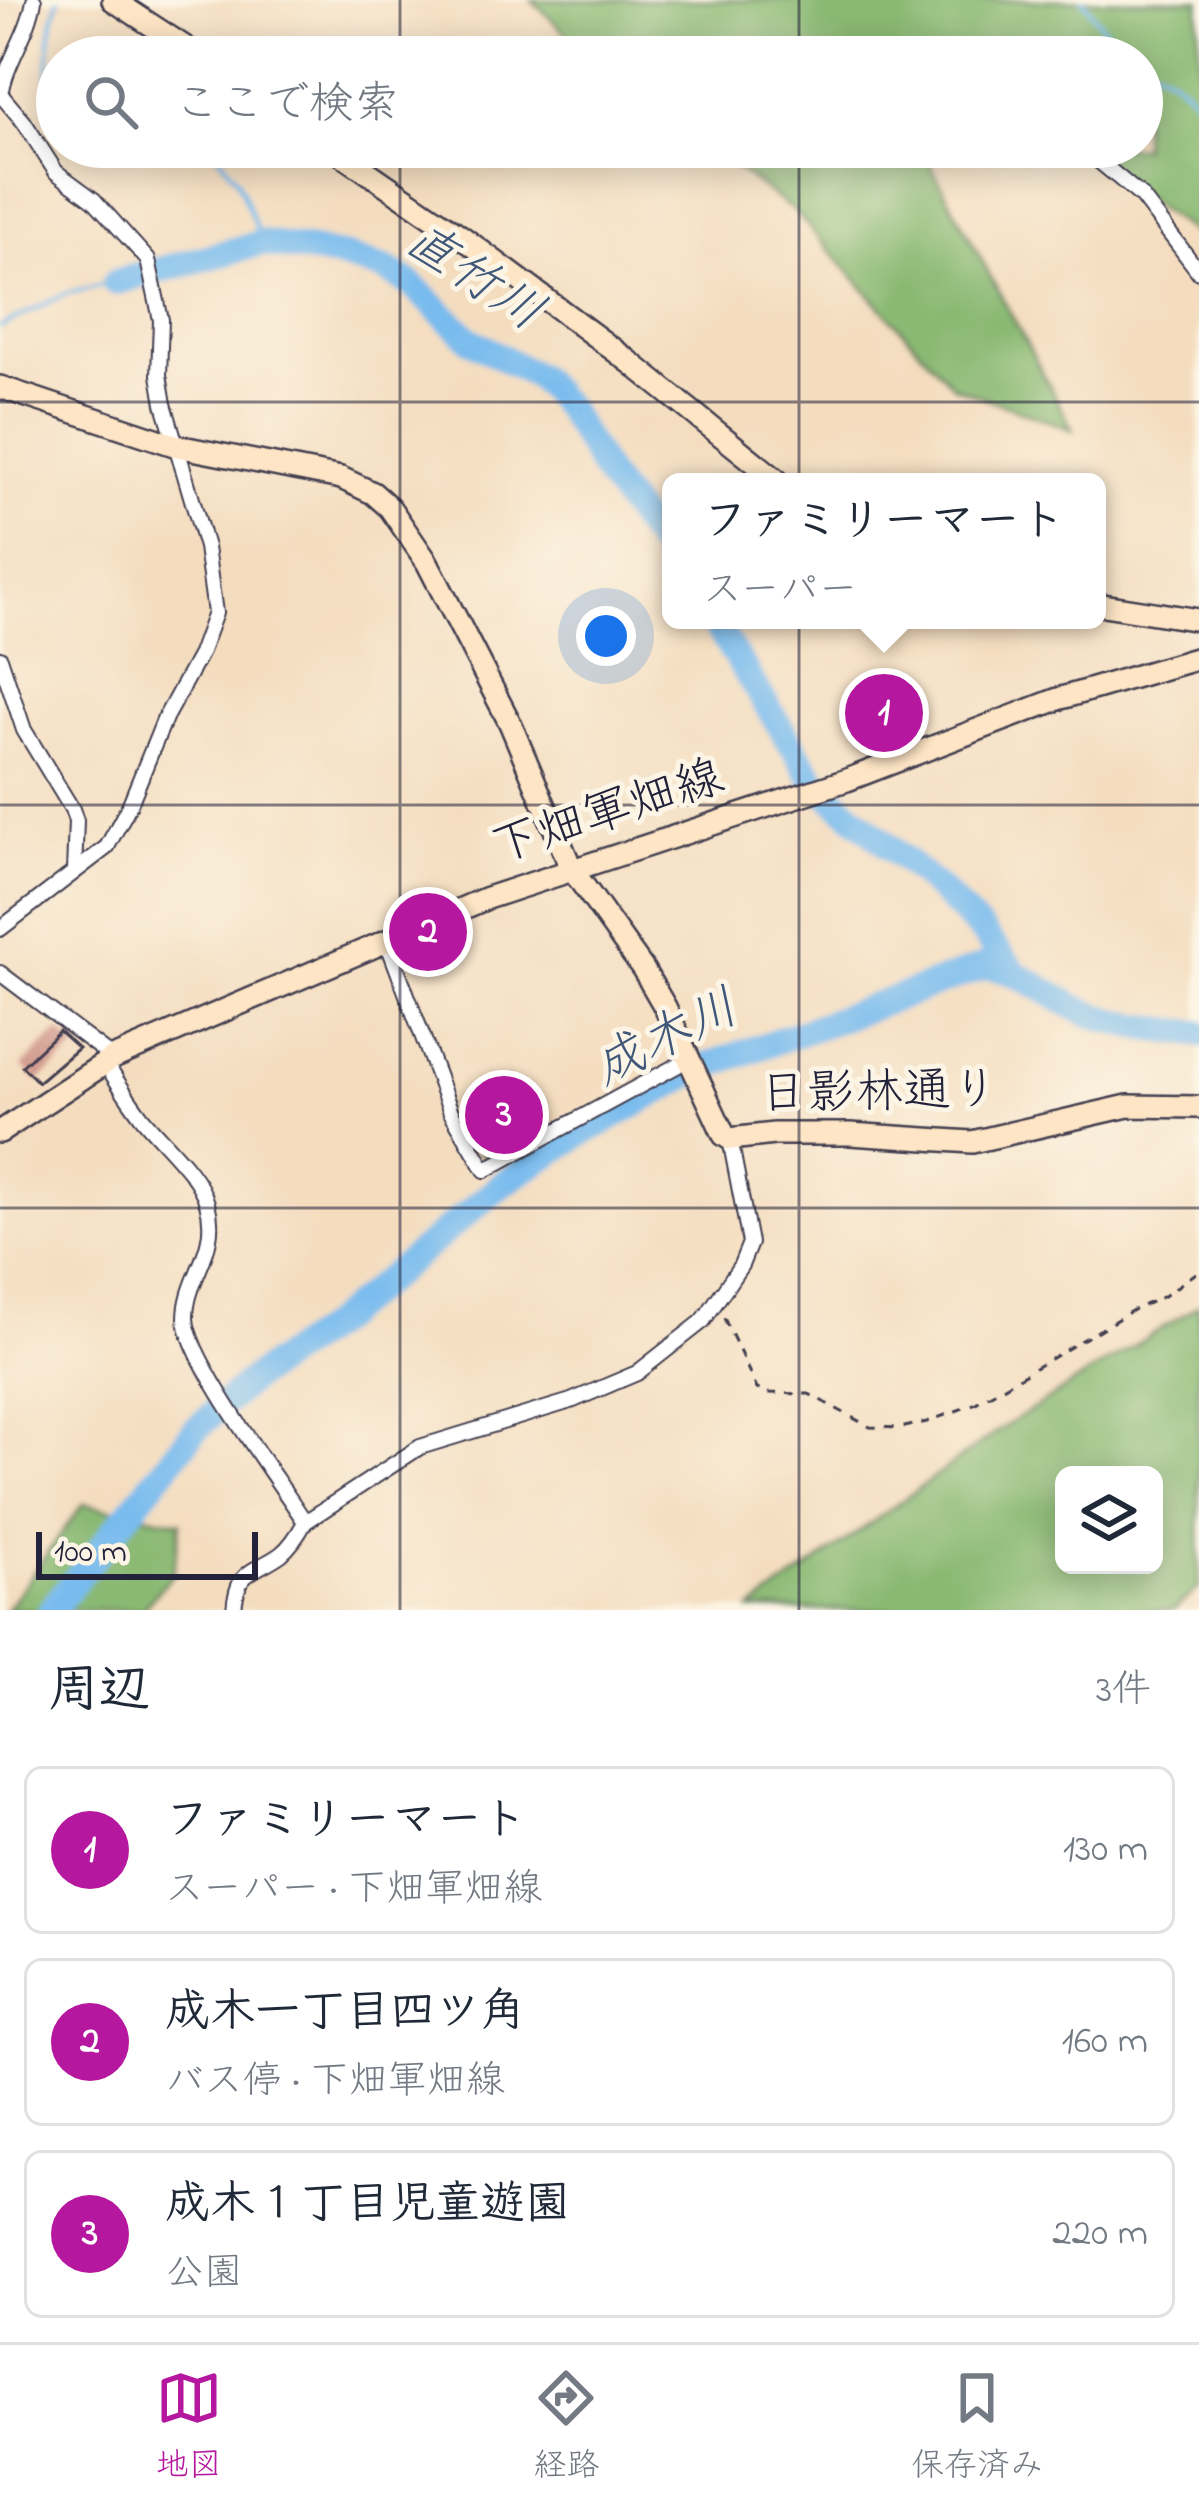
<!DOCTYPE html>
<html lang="ja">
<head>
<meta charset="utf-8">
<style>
  :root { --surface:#fff; --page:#f2f2f3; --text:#1f2937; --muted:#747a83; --line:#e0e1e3; --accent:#b5179e }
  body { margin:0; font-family:"Indie Flower","Klee One",sans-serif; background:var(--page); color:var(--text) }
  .controls { position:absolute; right:36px; bottom:36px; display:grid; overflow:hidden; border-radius:18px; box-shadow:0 6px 30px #0003 }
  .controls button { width:108px; height:108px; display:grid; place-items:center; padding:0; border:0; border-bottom:3px solid var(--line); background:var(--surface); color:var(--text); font:60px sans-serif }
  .scale { position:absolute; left:36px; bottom:30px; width:222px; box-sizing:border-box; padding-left:12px; border:6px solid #22223b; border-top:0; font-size:33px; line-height:42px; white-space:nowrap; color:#22223b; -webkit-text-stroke:9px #fcf5e5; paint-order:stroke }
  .you { position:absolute; left:606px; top:636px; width:42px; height:42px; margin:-30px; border:9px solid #fff; border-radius:50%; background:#1a73e8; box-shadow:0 0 0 18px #1a73e833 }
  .badge { display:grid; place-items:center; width:78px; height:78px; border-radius:50%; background:var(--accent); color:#fff; font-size:39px; font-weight:700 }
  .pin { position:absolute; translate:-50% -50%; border:6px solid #fff; box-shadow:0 3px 12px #0006 }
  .popup { position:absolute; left:662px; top:473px; width:444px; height:156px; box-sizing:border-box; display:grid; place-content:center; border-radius:18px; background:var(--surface); filter:drop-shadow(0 3px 9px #0005); font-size:39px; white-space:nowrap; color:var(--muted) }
  .popup b { font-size:45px; color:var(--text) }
  .popup::after { content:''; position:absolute; left:50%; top:100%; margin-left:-24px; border:24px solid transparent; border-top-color:var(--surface) }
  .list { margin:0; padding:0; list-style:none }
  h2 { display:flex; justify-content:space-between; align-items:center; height:156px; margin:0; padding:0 48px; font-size:51px }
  h2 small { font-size:39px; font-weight:400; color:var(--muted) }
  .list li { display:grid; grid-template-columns:78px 1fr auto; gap:36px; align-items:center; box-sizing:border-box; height:168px; margin:0 24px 24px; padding:0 24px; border:3px solid var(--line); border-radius:18px }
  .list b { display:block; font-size:45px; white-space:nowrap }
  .list p { margin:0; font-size:39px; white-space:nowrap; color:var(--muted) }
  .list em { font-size:39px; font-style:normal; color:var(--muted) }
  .icon { flex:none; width:66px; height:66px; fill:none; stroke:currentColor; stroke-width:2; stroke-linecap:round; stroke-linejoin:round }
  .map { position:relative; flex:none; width:1199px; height:1610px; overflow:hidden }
  .search { position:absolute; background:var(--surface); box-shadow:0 6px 30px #0003; left:36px; right:36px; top:36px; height:132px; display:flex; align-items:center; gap:30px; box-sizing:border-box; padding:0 42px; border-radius:66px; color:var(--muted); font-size:45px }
  .sheet { height:732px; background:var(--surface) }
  nav { display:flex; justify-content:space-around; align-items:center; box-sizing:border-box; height:168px; border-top:3px solid var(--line); background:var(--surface); font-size:33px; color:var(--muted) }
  nav a { display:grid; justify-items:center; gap:6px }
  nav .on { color:var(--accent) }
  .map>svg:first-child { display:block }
  .green { fill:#add986; stroke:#687e60; stroke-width:3 }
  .forest { fill:#8ab973; stroke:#566e57; stroke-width:3; fill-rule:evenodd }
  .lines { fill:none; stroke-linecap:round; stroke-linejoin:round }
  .stream { stroke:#78bbee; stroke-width:4.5 }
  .river { stroke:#78bbee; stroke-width:27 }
  .building { fill:#cf9489 }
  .street-casing { stroke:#423e4f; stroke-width:18 }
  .secondary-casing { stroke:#423e4f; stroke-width:26 }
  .path { stroke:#423e4f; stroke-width:3; stroke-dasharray:9 9; stroke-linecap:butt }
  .street { stroke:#fff; stroke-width:14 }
  .secondary { stroke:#fde5c5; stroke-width:21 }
  .grid { fill:none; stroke:#22223b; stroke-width:3; stroke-opacity:0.55 }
  .labels { text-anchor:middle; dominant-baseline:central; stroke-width:10; stroke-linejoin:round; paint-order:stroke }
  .street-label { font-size:48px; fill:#22223b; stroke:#fcf5e5 }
  .water-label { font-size:51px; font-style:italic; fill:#40587a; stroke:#fcf5e5 }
</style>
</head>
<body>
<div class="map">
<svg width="1199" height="1610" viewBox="0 0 1199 1610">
  <rect width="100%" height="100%" fill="#fcf5e5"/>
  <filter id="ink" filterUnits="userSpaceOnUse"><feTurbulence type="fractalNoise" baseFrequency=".00833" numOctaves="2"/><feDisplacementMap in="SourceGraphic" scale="24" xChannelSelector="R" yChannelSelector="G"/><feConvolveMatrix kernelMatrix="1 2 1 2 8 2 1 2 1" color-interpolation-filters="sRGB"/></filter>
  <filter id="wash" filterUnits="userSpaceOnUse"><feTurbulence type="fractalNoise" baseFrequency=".004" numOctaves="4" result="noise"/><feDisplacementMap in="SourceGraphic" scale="48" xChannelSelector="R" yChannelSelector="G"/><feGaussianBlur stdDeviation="2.7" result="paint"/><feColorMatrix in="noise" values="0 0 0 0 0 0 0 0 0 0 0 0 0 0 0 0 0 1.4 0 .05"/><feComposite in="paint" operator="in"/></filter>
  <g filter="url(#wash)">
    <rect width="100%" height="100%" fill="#f4ddbf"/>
    <path class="green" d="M507 1080 540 1136 489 1164 464 1127 495 1104 488 1093Z"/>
    <g class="forest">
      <path d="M532 0H1199V237L1070 147H1142V57H589Z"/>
      <path d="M707 147H921L1073 430 953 386 795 212Z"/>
      <path d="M1199 1305V1588L1174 1610H751L998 1431ZM1154 1475V1565H1064V1475Z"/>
      <path d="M83 1504 181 1522 173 1574 141 1610H6Z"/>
    </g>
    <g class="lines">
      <g class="stream">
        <path d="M1083 0 1126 57"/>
        <path d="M1142 65C1169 70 1180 84 1199 102"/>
        <path d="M57 131C46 85 45 46 58 0"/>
        <path d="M213 147 237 179 262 243"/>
        <path d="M0 327 65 294 115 282"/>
      </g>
      <g class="river">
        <path d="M115 282 262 243 345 257 387 270 411 284 471 340 539 378 566 408 608 478 671 561"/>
        <path d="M712 620 817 784 940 891 982 932 1013 970"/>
        <path d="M51 1610 196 1429 252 1379 328 1328 504 1183 578 1136 704 1067 986 966C1022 971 1047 994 1079 1009 1116 1026 1159 1029 1199 1034"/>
      </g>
    </g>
    <g id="blocks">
      <g class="building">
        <path d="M897 694 909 727 874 739 865 736 860 722 866 719 862 708Z"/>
        <path d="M59 1031 78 1048 38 1082 22 1066Z"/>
      </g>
    </g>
  </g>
  <g filter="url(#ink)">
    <use href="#blocks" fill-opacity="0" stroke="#423e4f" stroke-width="3"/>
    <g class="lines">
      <g class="street-casing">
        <g id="street">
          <path d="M1082 147 1141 196 1199 272"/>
          <path d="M0 658 24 730 72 809 76 821 74 872"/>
          <path d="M0 929 107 847 130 804 165 718 200 654 215 613 206 547 164 404 159 375 161 320 148 260 94 200 56 172 24 122 1 95C6 61 29 34 34 0"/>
          <path d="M386 939 451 1112 485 1170 691 1058"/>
          <path d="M0 973 113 1058"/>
          <path d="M105 1063C117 1081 128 1099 141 1116 161 1142 198 1172 207 1203 221 1251 186 1276 186 1318 187 1359 279 1481 305 1522 299 1533 292 1545 281 1554 253 1574 237 1568 234 1610"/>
          <path d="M305 1522 420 1447 571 1401 637 1373 703 1321 741 1265 750 1243 730 1139"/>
        </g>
      </g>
      <g class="secondary-casing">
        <g id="secondary">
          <path d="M113 0 200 57"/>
          <path d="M331 147 462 237 630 362 779 482"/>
          <path d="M0 387 177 446 341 478 373 493 390 508 427 562 510 723 571 868 643 969 665 1007 724 1135 730 1139 774 1134H850L972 1142 1128 1106 1199 1107"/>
          <path d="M1097 604 1199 620"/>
          <path d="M0 1132 113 1058 487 898 847 780 1058 699 1199 658"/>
        </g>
      </g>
      <path class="path" d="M724 1318 757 1389 769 1393 809 1394 870 1427 900 1428 927 1422 974 1404 1133 1310 1162 1297 1199 1271"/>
      <use href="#street" class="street"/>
      <use href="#secondary" class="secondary"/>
    </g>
  </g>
  <path class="grid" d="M400 0V57M799 0V57M400 147V1610M799 147V1610M0 402H1199M0 805H1199M0 1208H1199"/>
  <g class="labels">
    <g class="street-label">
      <text transform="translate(608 814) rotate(-18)">下畑軍畑線</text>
      <text transform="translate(879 1094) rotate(-1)">日影林通り</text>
    </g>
    <g class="water-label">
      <text transform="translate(473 279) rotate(33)">直竹川</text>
      <text transform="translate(667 1040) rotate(-26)">成木川</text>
    </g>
  </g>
</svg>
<div class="controls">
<button><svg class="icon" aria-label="layers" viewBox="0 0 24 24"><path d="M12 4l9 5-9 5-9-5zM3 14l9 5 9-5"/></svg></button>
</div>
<div class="scale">100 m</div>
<div class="you"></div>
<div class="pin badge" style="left:884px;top:713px">1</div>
<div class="popup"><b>ファミリーマート</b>スーパー</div>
<div class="pin badge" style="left:428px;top:932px">2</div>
<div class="pin badge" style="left:504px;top:1115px">3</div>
<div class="search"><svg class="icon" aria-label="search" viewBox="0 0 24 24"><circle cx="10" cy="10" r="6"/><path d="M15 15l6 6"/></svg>ここで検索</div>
</div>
<section class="sheet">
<h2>周辺<small>3件</small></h2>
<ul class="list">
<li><span class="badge">1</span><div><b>ファミリーマート</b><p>スーパー · 下畑軍畑線</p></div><em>130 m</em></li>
<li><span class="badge">2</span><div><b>成木一丁目四ツ角</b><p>バス停 · 下畑軍畑線</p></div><em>160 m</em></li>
<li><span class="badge">3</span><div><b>成木１丁目児童遊園</b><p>公園</p></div><em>220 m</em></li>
</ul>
</section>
<nav>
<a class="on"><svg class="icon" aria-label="map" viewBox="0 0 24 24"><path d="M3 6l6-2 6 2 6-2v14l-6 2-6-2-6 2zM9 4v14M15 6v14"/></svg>地図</a>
<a><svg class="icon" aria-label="directions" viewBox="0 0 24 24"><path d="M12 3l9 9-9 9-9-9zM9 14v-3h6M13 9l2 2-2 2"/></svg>経路</a>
<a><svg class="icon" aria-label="saved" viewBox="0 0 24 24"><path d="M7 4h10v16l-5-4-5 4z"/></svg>保存済み</a>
</nav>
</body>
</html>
